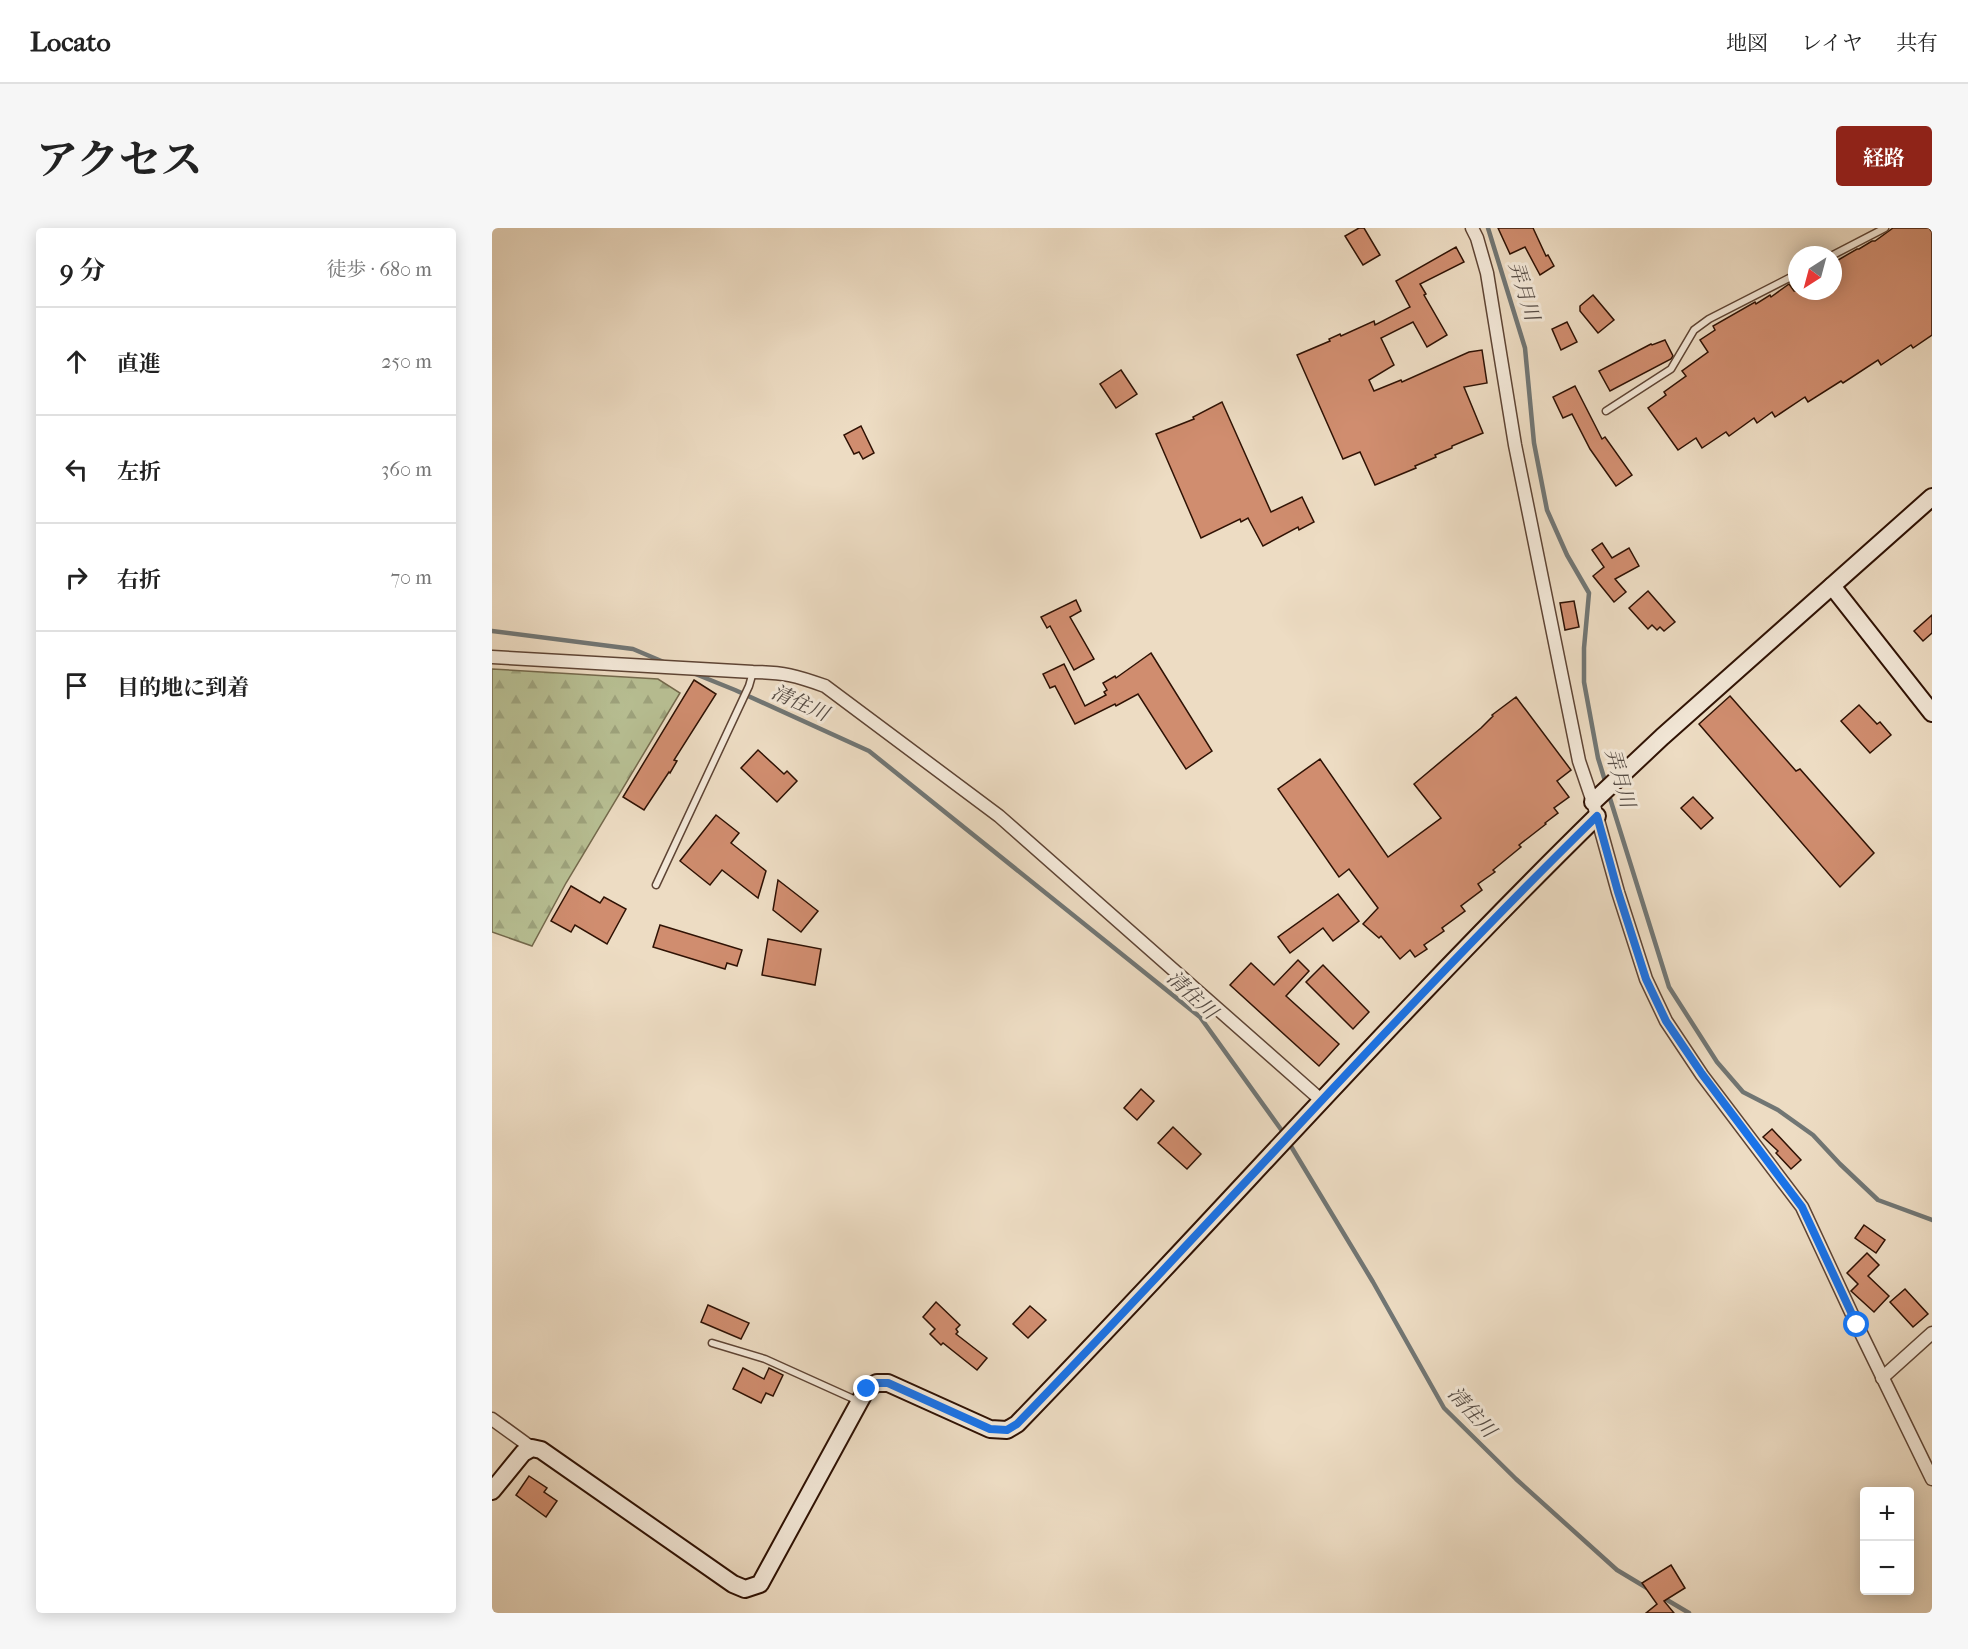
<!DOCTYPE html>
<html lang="ja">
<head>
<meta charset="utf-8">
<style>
  :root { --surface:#fff; --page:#f6f6f6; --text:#222; --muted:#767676; --line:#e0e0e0; --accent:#8f2418 }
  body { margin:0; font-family:"IM FELL French Canon","Noto Serif JP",serif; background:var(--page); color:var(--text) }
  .controls { position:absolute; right:18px; bottom:18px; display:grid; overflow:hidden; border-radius:6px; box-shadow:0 3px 15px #0003 }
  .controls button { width:54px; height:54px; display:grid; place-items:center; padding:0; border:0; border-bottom:2px solid var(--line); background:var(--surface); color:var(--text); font:30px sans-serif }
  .compass { position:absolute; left:1296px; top:18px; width:54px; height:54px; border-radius:50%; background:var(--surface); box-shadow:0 3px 15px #0003; rotate:216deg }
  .stop { position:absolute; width:18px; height:18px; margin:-14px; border:4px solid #1a73e8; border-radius:50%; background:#fff }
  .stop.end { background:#1a73e8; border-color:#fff; box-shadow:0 2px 6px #0008 }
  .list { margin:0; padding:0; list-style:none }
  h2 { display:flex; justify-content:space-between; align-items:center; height:78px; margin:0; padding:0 24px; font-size:26px }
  h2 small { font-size:20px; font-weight:400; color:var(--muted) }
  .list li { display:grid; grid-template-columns:39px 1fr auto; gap:18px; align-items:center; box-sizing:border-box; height:108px; padding:0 24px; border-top:2px solid var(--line) }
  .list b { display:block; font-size:22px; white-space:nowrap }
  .list em { font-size:20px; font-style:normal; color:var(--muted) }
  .icon { flex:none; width:33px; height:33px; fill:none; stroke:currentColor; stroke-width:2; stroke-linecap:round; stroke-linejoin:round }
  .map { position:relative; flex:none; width:1440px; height:1385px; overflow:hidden; border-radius:6px }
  header { display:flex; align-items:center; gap:36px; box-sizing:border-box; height:84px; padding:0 30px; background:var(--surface); border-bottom:2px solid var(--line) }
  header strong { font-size:28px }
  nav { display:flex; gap:33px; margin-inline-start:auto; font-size:21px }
  .intro { display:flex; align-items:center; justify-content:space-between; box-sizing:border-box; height:144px; padding:0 36px }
  h1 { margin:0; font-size:42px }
  .button { padding:15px 27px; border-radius:6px; background:var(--accent); color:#fff; font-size:21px; font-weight:700 }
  main { display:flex; gap:36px; padding:0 36px }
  aside { flex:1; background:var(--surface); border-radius:6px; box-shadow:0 3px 15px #0003 }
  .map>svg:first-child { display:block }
  .forest { fill:url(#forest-firs); stroke:#74694c; stroke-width:1.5 }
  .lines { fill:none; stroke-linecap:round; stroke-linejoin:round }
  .stream { stroke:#717674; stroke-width:4.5 }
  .building { fill:#d08d6f; stroke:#2f1204; stroke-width:1.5 }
  .lane-casing { stroke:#5e4434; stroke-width:9 }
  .street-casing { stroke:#5e4434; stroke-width:15 }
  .secondary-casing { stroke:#2f1204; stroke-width:20 }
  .lane { stroke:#f3e8d8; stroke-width:6 }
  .street { stroke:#f3e8d8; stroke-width:12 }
  .secondary { stroke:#f3e8d8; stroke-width:16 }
  .route { stroke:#1a73e8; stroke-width:8 }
  .labels { text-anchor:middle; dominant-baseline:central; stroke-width:6; stroke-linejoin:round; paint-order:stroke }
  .water-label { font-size:20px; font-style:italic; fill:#564c45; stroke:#f3e8d8 }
</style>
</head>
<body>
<header>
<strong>Locato</strong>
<nav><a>地図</a><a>レイヤ</a><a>共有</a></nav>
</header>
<div class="intro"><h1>アクセス</h1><a class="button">経路</a></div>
<main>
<aside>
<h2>9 分<small>徒歩 · 680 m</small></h2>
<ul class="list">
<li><svg class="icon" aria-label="ahead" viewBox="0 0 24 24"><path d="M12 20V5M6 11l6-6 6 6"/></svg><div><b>直進</b></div><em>250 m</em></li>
<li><svg class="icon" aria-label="left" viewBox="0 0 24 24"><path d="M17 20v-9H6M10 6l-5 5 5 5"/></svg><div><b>左折</b></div><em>360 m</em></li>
<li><svg class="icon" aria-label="right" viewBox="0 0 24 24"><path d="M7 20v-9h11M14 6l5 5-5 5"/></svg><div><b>右折</b></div><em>70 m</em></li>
<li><svg class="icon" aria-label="arrive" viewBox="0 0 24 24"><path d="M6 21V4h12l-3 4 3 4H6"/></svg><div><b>目的地に到着</b></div></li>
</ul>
</aside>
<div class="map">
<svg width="1440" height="1385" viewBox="0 0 1440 1385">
  <defs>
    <pattern id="forest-firs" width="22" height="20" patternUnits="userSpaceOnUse" patternTransform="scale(1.5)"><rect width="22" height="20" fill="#b8c094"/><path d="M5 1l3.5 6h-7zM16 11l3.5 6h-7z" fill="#9ea47e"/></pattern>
  </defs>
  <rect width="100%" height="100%" fill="#eddcc3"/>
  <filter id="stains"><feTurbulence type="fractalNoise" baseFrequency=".00333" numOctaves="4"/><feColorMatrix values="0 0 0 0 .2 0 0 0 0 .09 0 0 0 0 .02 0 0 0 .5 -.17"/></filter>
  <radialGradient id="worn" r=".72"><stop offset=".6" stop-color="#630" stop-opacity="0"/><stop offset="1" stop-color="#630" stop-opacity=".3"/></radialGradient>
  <path class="forest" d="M0 441 166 451 188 465 74 655 40 718 0 704Z"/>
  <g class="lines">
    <g class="stream">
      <path d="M996 0 1033 120 1042 215 1055 282 1075 327 1097 365 1092 420V454L1106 530 1114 556"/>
      <path d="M0 403 141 421 174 435"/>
      <path d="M201 445 243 462 377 523 708 789 793 907"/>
      <path d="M1116 564 1177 759 1225 834 1251 864 1286 882 1321 907 1348 936 1386 972 1440 992"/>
      <path d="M797 915 881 1054 952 1180 1024 1251 1125 1342 1155 1360"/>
      <path d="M1170 1369 1197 1385"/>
    </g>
  </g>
  <g class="building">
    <path d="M867 0H872L888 27 871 37 853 8Z"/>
    <path d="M1006 0H1041L1054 28 1056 27 1062 38 1048 47 1033 19 1018 26Z"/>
    <path d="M1401 0H1437L1440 4V107L1421 120 1419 117 1389 137 1386 132 1351 155 1349 153 1316 174 1313 169 1283 189 1280 184 1265 195 1262 190 1237 208 1234 204 1210 220 1204 210 1186 222 1156 180 1174 167 1172 164 1194 148 1190 143 1216 124 1208 112 1223 102 1221 98 1263 74 1264 76 1278 67 1279 69 1297 56 1302 63H1341V35L1365 21H1367L1380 13H1383Z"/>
    <path d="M964 19 972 34 928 56 934 66 932 67 955 107 935 119 921 94 889 110 902 137 877 152 882 163 909 152 910 154 977 124 990 122 995 155 972 159 991 205 960 218V220L943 227 944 229 923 238 924 240 883 257 868 224 851 231 805 127 838 113 837 111 848 106 849 108 882 93 883 97 918 79 904 53Z"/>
    <path d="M1101 67 1122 92 1106 105 1088 83V78Z"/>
    <path d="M1075 94 1085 114 1069 122 1060 101Z"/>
    <path d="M1173 112 1181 128 1179 131 1118 163 1107 143 1159 116 1160 117Z"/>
    <path d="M629 142 645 166 624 180 608 156Z"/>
    <path d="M1083 158 1110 211 1113 209 1140 247 1124 258 1098 221 1080 186 1071 190 1061 169Z"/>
    <path d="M730 174 779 284 810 269 822 294 807 302 806 299 771 318 756 290 749 294 748 291 709 310 664 206 702 191 701 189Z"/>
    <path d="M369 198 382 225 371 231 367 224 362 226 352 207Z"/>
    <path d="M1110 315 1120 330 1137 320 1147 338 1123 351 1134 364 1122 374 1101 348 1112 339 1100 322Z"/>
    <path d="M1156 363 1183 394 1172 403 1168 399 1165 402 1160 397 1156 401 1137 380Z"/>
    <path d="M584 372 589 383 578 389 602 431 582 442 558 398 555 400 549 389Z"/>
    <path d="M1082 373 1087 399 1073 402 1068 375Z"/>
    <path d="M1440 387V405L1431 413 1422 403Z"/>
    <path d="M659 425 720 523 694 541 646 466 624 478 623 476 583 496 563 458 558 460 551 446 572 436 593 478 614 467 612 464 615 462 611 455 623 448 624 450Z"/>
    <path d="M202 452 224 466 182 532 185 533 178 545 177 544 152 582 131 569Z"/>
    <path d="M1238 468 1304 543 1308 541 1382 625 1348 659 1207 496Z"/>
    <path d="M1024 469 1079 542 1065 553 1077 569 1062 580 1066 585 1053 595 1054 596 1027 617 1029 619 1001 642 1003 644 986 656 990 662 969 678 973 683 950 700 952 703 932 717 935 721 923 729 918 722 908 731 889 708 887 710 871 696 886 680 857 641 847 649 786 561 828 531 896 629 949 590 922 556 989 500 1001 488 1000 487Z"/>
    <path d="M1367 477 1385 496 1388 494 1399 507 1378 525 1349 493Z"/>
    <path d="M266 522 292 546 295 543 305 553 285 574 249 540Z"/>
    <path d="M1201 569 1221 590 1209 601 1189 580Z"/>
    <path d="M224 587 247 605 239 615 274 643 266 670 230 642 218 657 188 633Z"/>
    <path d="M286 652 326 683 309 704 281 682Z"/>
    <path d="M79 658 108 675 112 669 134 681 115 716 83 697 79 704 59 693Z"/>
    <path d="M846 666 867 693 841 713 831 700 798 725 786 709Z"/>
    <path d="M168 697 250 722 245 738 235 735 233 741 161 719Z"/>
    <path d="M276 711 329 721 323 757 270 747Z"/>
    <path d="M806 732 817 743 794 768 847 816 827 838 738 757 759 735 782 757Z"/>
    <path d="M831 737 877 784 861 801 814 754Z"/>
    <path d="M649 861 662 873 645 892 632 880Z"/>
    <path d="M681 899 709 926 695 941 666 915Z"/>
    <path d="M1280 901 1309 932 1299 941 1284 925 1286 923 1271 909Z"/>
    <path d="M1372 997 1393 1012 1384 1025 1363 1010Z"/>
    <path d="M1375 1025 1387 1037 1376 1048 1397 1068 1382 1084 1359 1063 1366 1056 1355 1045Z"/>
    <path d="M1413 1061 1436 1086 1421 1099 1398 1074Z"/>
    <path d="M444 1074 468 1097 464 1101 466 1104 464 1106 495 1130 485 1142 451 1115 449 1117 438 1106 443 1101 431 1089Z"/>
    <path d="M216 1077 257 1095 249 1111 209 1094Z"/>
    <path d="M538 1078 554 1092 536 1110 521 1096Z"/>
    <path d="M251 1140 272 1151 277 1140 291 1147 281 1168 274 1165 269 1175 241 1161Z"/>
    <path d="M37 1248 55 1260 52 1264 65 1273 54 1289 24 1267Z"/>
    <path d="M1179 1337 1193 1360 1172 1373 1182 1385H1154L1165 1376 1150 1355Z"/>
  </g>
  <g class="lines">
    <g class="lane-casing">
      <g id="lane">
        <path d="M1341 27 1393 0"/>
        <path d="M1114 183 1179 141 1202 102 1217 91 1305 46"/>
        <path d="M164 657 257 458 261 444"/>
        <path d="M220 1115 273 1131 366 1173"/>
      </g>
    </g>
    <g class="street-casing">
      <g id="street">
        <path d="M980 0 985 10 995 45 1023 217 1087 533 1101 574 1126 664 1154 751 1174 793 1210 847 1310 979 1365 1097 1440 1251"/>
        <path d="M0 429 261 444C291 444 305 448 333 458L507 588 829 872"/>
        <path d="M1390 1150 1440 1105"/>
        <path d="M0 1191 40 1220"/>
      </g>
    </g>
    <g class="secondary-casing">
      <g id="secondary">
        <path d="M1340 358 1440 485"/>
        <path d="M1101 574 1170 509 1440 269"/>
        <path d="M0 1263 31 1225 40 1220 49 1222 241 1356 253 1361 268 1356 375 1160 385 1155H396L498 1201 515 1202 525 1196C720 995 905 784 1105 588"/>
      </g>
    </g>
    <use href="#lane" class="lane"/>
    <use href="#street" class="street"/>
    <use href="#secondary" class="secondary"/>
  </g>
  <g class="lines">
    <path class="route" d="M375 1161 385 1155H396L498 1201 515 1202 525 1196C720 995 905 784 1105 588L1126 664 1154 751 1174 793 1210 846 1310 979 1365 1097"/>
  </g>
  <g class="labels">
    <g class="water-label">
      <text transform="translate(1032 63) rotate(73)">弄月川</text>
      <text transform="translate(308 475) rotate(24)">清住川</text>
      <text transform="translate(1128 550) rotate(74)">弄月川</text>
      <text transform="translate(700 767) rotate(43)">清住川</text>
      <text transform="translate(980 1184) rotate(48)">清住川</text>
    </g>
  </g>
  <rect width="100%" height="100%" filter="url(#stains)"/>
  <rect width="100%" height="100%" fill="url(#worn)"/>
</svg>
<div class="controls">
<button>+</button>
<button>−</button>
</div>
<svg class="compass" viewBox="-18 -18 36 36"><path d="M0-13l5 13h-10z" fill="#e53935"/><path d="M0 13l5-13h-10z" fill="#767676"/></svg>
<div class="stop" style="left:1365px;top:1097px"></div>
<div class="stop end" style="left:375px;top:1161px"></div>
</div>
</main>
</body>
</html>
